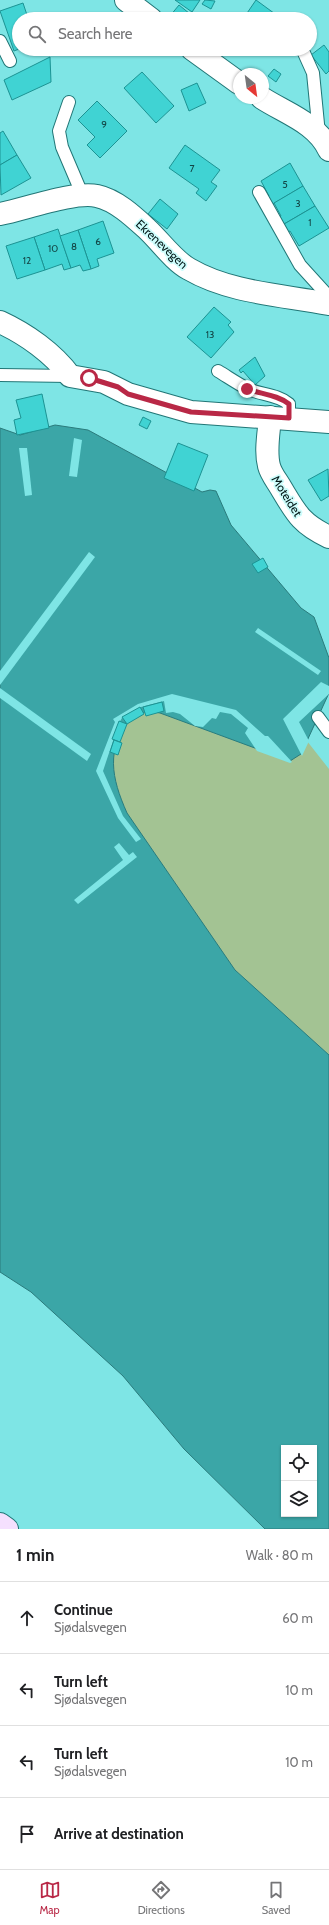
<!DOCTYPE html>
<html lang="en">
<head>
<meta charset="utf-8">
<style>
  :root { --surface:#fff; --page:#f6f6f6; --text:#202124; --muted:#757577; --line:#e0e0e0; --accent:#b92846 }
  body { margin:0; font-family:Cabin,sans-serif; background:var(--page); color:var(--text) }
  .controls { position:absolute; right:12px; bottom:12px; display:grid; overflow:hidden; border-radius:0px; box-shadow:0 1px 3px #0004 }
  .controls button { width:36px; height:36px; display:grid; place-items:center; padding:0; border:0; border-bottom:1px solid var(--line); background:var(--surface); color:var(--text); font:20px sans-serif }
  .compass { position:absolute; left:233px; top:68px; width:36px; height:36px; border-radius:50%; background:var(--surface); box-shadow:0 1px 3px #0004; rotate:151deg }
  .stop { position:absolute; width:12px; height:12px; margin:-9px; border:3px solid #b92846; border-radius:50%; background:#fff }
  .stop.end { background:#b92846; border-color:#fff; box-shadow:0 1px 4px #0008 }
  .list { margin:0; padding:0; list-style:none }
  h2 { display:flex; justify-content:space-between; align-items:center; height:52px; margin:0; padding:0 16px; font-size:17px }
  h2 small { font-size:13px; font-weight:400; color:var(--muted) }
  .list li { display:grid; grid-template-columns:26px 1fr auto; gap:12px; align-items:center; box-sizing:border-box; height:72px; padding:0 16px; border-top:1px solid var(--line) }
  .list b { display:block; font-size:15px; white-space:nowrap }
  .list p { margin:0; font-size:13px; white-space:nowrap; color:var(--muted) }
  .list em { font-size:13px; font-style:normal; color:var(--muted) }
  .icon { flex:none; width:22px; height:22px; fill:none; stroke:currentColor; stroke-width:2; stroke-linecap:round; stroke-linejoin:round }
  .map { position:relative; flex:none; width:329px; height:1529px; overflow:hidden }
  .search { position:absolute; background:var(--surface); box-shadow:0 1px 3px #0004; left:12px; right:12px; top:12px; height:44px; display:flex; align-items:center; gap:10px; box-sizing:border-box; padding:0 14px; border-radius:22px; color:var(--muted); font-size:15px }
  .sheet { height:340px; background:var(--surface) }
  nav { display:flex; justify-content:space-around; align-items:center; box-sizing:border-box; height:56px; border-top:1px solid var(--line); background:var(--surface); font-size:11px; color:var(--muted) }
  nav a { display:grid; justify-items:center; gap:2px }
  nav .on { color:var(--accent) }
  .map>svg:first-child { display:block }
  .green { fill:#a3c393 }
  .water { fill:#3ba6a7; stroke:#2a7b7c; fill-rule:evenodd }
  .pier { fill:#7ee5e5 }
  .building { fill:#40d3d3; stroke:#1c9393 }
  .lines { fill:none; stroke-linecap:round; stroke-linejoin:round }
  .service-casing { stroke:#217676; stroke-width:14 }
  .minor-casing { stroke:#217676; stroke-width:24 }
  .secondary-casing { stroke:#217676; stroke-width:24 }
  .service { stroke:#fff; stroke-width:12 }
  .minor { stroke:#fff; stroke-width:22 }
  .secondary { stroke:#f5e0fe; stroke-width:22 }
  .route { stroke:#b92846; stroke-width:5 }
  .labels { text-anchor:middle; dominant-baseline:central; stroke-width:3.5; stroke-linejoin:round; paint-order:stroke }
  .number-label { font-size:10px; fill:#124646 }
  .street-label { font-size:12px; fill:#021717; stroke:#cdfdfc }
</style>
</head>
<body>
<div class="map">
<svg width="329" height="1529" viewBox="0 0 329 1529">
  <rect width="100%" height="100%" fill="#7ee5e5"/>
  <path class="green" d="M149 711 160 713 290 761 307 741 329 769V1055L235 970 127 813C111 777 106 750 130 716Z"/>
  <path class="water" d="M55 425 88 430 202 492 210 490 216 491 231 525 301 608 314 617 329 658V693L301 754 290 761 160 713 149 711 130 716C106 750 111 777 127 813L235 970 329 1055V1529H265L184 1449 123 1376 31 1292 0 1272V428L20 435ZM284 1448H314V1514H284Z"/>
  <g class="pier">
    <path d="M74 438 82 440 77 477 69 476Z"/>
    <path d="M19 448H27L32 495 25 496Z"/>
    <path d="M89 552 95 557 0 685V671Z"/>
    <path d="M258 628 321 671 318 675 255 632Z"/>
    <path d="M321 682 329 686V694L299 722 309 741 302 756 283 719Z"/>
    <path d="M0 688 91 754 87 761 0 698Z"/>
    <path d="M172 694 236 710 265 736H268L292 762 290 763 257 751 245 733 248 728 231 714 220 712 216 719 212 718 203 727 195 726 180 714 173 712 166 713 164 701 141 707 122 718 119 723 103 771 123 816 141 839 136 842 118 818 96 771 115 722 113 719 138 704Z"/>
    <path d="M119 843 129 855 133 852 137 857 78 904 74 900 123 860 114 847Z"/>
  </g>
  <g class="building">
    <path d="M175 0H200L192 12Z"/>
    <path d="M205 0 215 1 211 9 202 4Z"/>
    <path d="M256 0 282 19H243Z"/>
    <path d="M23 3 28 18 19 19V49L14 51 0 11Z"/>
    <path d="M179 5 195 18 194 19H174L170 16Z"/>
    <path d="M324 45 329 52V71L326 74 311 55Z"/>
    <path d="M50 57 51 82 12 100 4 80Z"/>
    <path d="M274 69 281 74 276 82 268 76Z"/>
    <path d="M142 72 174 106 156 123 124 88Z"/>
    <path d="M197 83 206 103 189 111 181 90Z"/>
    <path d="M97 101 127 131 100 158 87 145 95 137 78 120Z"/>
    <path d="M3 131 17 155 0 165V133Z"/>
    <path d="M185 145 220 170 211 182 217 186 206 201 196 193 199 189 169 168Z"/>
    <path d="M17 155 31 178 1 195 0 165Z"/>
    <path d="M290 163 303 186 268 207 263 200 269 196 261 181Z"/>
    <path d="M303 186 315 206 279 227 275 220 281 216 274 203Z"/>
    <path d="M160 199 178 214 167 229 148 214Z"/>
    <path d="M315 206 329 228 299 246 290 231 283 234 279 227Z"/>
    <path d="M103 221 114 253 97 259 99 266 91 269 78 230Z"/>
    <path d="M58 229 71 268 64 270 62 264 45 270 34 237Z"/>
    <path d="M78 230 91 269 83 271 80 265 71 268 60 236Z"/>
    <path d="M34 237 45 270 17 279 6 246Z"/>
    <path d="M214 307 231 322 228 325 234 332 211 358 187 337Z"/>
    <path d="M255 357 265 376 255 385 243 371 241 373 239 370Z"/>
    <path d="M42 394 49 428 17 435 14 420 21 418 16 400Z"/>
    <path d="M143 417 151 421 147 429 139 425Z"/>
    <path d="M178 443 208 455 194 491 164 478Z"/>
    <path d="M328 469 329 496 321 501 308 480Z"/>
    <path d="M263 558 268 567 258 573 252 564Z"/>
    <path d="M162 702 164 711 146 716 143 707Z"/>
    <path d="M140 707 144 714 127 724 122 717Z"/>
    <path d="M119 721 127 724 120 742 112 739Z"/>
    <path d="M114 740 122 743 118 755 110 752Z"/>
  </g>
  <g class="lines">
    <g class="service-casing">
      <g id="service">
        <path d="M0 41 10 61"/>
        <path d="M304 53 313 73 319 134"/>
        <path d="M69 102 59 131 62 147 82 194"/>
        <path d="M259 192 300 265 329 297"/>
        <path d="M218 371C228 377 238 384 248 389 261 395 277 394 289 404V418"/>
        <path d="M0 375 70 376"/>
        <path d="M318 717 329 732"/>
      </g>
    </g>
    <g class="minor-casing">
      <g id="minor">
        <path d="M126 0 151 19"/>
        <path d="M192 49 239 83"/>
        <path d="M262 98C285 113 317 123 329 150"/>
        <path d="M0 214C25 209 75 191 97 196 116 200 134 217 147 229 160 241 174 261 189 269 230 293 283 295 329 304"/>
        <path d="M0 322C26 334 53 353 70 376L104 382 128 394 191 412 329 422"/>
        <path d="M270 417C269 432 265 451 269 466 271 474 277 481 281 488 296 513 301 524 329 537"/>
      </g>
    </g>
    <g class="secondary-casing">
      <path id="secondary" d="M0 1524 7 1529"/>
    </g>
    <use href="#service" class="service"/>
    <use href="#minor" class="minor"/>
    <use href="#secondary" class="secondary"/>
  </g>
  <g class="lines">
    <path class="route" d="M89 378 118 387 128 394 191 412 289 418V404C278 395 261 394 247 389"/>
  </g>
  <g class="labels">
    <g class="number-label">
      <text x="104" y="124">9</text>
      <text x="192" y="168">7</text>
      <text x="285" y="184">5</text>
      <text x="298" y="203">3</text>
      <text x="310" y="222">1</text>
      <text x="98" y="241">6</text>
      <text x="74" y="246">8</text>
      <text x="53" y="248">10</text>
      <text x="27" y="260">12</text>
      <text x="210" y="334">13</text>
    </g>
    <g class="street-label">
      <text transform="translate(162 244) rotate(43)">Ekrenevegen</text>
      <text transform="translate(287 496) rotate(58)">Moteidet</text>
    </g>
  </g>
</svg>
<div class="controls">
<button><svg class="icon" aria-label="locate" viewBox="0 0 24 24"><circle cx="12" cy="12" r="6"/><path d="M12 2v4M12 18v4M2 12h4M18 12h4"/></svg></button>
<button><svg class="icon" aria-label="layers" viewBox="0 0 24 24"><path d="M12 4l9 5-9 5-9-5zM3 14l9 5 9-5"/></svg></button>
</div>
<svg class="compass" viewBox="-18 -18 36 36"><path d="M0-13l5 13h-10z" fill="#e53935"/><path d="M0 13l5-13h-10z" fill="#757577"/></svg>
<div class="stop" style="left:89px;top:378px"></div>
<div class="stop end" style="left:247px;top:389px"></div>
<div class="search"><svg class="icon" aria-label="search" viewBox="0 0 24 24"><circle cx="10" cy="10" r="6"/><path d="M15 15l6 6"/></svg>Search here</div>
</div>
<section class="sheet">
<h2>1 min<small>Walk · 80 m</small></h2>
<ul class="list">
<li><svg class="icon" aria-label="ahead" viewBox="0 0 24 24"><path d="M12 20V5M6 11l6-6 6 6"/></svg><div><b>Continue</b><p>Sjødalsvegen</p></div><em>60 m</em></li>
<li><svg class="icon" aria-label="left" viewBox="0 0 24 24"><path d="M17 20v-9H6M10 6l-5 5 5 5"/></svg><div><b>Turn left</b><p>Sjødalsvegen</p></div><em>10 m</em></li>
<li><svg class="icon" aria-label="left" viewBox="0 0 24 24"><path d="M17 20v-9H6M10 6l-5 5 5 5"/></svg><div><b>Turn left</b><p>Sjødalsvegen</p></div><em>10 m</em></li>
<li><svg class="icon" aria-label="arrive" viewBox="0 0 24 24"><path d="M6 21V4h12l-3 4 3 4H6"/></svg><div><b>Arrive at destination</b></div></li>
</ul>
</section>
<nav>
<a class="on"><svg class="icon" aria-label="map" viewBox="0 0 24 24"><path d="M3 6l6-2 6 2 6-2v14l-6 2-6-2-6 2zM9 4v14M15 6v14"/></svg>Map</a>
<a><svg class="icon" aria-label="directions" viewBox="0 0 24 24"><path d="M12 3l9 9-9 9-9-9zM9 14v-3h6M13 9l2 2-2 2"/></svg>Directions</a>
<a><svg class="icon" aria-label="saved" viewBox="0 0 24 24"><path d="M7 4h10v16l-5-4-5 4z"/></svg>Saved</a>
</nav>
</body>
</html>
